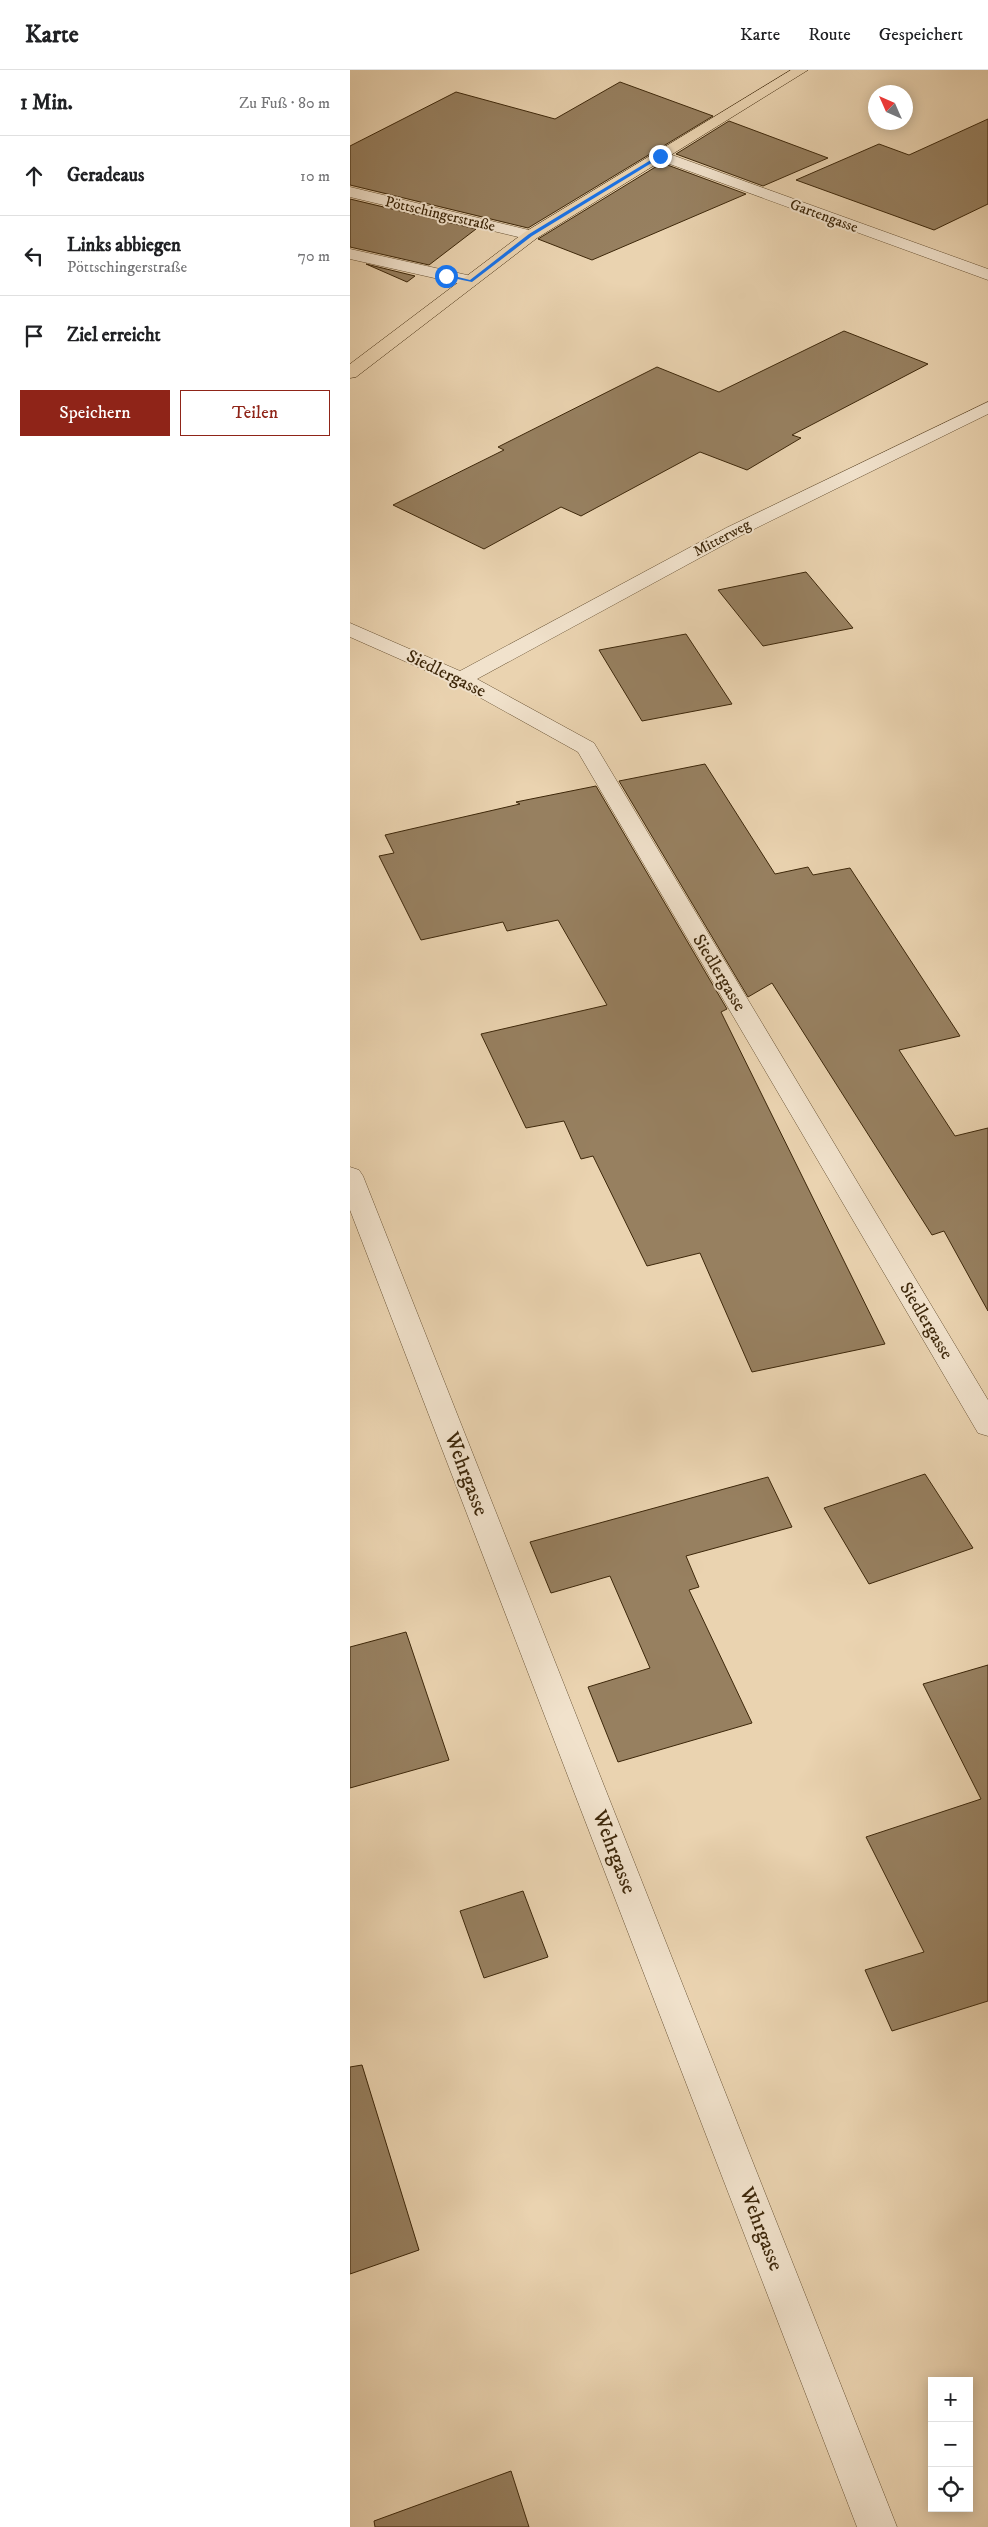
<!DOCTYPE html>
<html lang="de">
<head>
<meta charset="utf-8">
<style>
  :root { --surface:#fff; --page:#f6f6f6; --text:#202124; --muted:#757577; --line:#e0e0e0; --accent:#8f2418 }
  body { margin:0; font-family:"IM FELL DW Pica",serif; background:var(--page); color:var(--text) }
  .controls { position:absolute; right:15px; bottom:15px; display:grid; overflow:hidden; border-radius:0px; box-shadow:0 2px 12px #0003 }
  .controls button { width:45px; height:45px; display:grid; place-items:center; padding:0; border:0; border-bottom:1px solid var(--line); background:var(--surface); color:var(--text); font:25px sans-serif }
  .compass { position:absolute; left:518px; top:15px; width:45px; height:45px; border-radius:50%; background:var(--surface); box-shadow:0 2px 12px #0003; rotate:315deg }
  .stop { position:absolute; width:15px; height:15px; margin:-11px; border:4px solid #1a73e8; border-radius:50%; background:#fff }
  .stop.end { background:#1a73e8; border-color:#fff; box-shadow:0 1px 5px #0008 }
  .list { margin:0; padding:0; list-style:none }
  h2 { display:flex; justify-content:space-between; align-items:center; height:65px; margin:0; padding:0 20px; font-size:21px }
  h2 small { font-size:16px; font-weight:400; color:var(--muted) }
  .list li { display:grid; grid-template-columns:32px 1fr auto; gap:15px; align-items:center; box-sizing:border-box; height:80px; padding:0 20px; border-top:1px solid var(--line) }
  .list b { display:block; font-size:19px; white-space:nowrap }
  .list p { margin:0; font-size:16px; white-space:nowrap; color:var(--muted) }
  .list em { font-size:16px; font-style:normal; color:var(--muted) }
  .actions { display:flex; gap:10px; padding:15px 20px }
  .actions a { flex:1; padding:11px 0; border:1px solid var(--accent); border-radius:0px; text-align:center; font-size:18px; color:var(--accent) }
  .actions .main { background:var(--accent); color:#fff }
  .icon { flex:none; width:28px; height:28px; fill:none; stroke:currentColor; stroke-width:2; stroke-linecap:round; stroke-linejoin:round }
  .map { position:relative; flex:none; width:638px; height:2457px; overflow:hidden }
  header { display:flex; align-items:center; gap:30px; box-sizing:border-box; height:70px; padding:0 25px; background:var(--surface); border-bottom:1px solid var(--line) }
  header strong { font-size:24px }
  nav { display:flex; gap:28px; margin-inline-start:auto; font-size:18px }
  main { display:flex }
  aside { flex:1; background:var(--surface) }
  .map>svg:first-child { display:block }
  .building { fill:#978060; stroke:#3d270a }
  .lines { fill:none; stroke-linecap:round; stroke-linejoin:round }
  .minor-casing { stroke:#685234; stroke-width:1 }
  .major-casing { stroke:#3d270a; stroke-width:1 }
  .minor { fill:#f1e2cc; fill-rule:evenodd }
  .major { fill:#ead3b0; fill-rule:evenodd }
  .route { fill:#1a73e8 }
  .labels { text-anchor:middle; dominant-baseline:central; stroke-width:4; stroke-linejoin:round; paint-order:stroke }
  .far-street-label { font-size:15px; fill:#3d270a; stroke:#f1e2cc }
  .street-label { font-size:18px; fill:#3d270a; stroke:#f1e2cc }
  .near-street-label { font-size:21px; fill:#3d270a; stroke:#f1e2cc }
</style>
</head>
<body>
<header>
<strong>Karte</strong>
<nav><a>Karte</a><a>Route</a><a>Gespeichert</a></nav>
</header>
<main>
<aside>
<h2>1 Min.<small>Zu Fuß · 80 m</small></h2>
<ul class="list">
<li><svg class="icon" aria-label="ahead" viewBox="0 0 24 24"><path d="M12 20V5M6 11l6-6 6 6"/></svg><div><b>Geradeaus</b></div><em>10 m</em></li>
<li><svg class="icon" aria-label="left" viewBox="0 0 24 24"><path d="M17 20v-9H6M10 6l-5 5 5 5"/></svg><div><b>Links abbiegen</b><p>Pöttschingerstraße</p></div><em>70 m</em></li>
<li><svg class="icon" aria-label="arrive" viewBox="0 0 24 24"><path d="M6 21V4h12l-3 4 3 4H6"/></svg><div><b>Ziel erreicht</b></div></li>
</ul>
<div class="actions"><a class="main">Speichern</a><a>Teilen</a></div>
</aside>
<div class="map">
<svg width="638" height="2457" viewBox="0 0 638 2457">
  <rect width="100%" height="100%" fill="#ead3b0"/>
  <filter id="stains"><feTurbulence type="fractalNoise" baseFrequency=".004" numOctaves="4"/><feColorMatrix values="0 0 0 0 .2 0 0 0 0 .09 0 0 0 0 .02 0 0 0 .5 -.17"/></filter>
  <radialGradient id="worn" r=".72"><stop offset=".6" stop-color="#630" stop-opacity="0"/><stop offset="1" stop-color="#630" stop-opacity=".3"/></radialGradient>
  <g class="building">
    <path d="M270 12 363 46 178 158 0 115V76L106 22 205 49Z"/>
    <path d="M638 49V134L584 160 446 110 529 74 559 85Z"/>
    <path d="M379 51 478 88 413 116 326 84Z"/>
    <path d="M312 93 396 124 242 190 188 169Z"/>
    <path d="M0 129 126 159 79 195 0 177Z"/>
    <path d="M16 194 65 206 57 212Z"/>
    <path d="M494 261 578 294 442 365 451 368 397 400 350 382 231 446 211 437 134 479 43 435 154 380 148 377 307 297 369 322Z"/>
    <path d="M456 502 503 558 413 576 368 520Z"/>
    <path d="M336 564 382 634 292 651 249 580Z"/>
    <path d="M355 694 425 804 458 797 463 805 500 798 610 966 549 980 605 1066 638 1058V1241L594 1161 582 1165 422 913 398 927 269 711Z"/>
    <path d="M246 716 377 939 371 942 535 1274 402 1302 350 1183 297 1196 243 1086 231 1089 214 1051 176 1058 131 964 257 935 208 850 157 861 153 852 71 870 29 786 44 783 35 765 170 734 166 732Z"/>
    <path d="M575 1404 623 1478 519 1514 474 1438Z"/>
    <path d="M418 1407 442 1457 336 1486 349 1517 339 1520 402 1653 268 1692 238 1617 300 1598 260 1506 201 1523 180 1472Z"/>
    <path d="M56 1562 99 1690 0 1718V1577Z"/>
    <path d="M638 1595V1931L542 1961 515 1900 574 1882 516 1767 631 1729 573 1614Z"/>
    <path d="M173 1821 198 1887 134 1908 110 1841Z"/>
    <path d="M12 1995 69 2180 0 2204V1997Z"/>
    <path d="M161 2401 179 2457H25L24 2451Z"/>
  </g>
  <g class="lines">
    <g class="minor-casing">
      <g id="minor">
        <path d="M311 81 638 199V210L306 89 303 86 306 83Z"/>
        <path d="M0 117 187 162 189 165 181 170 0 127Z"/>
        <path d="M0 179 126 207 128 211 126 215 120 216 0 189Z"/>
        <path d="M638 332V344L390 466 127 609 244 673 247 678 638 1330V1366L628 1363 228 682 104 613 0 567V553L110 601 376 458Z"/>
        <path d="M0 1097 9 1100 13 1106 547 2457H507L0 1140Z"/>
      </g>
    </g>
    <g class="major-casing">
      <path id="major" d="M441 0H458L187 168 6 307 0 308V294L175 162Z"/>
    </g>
    <use href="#minor" class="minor"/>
    <use href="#major" class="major"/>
  </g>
  <path class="route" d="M309 85 313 86 182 166 122 212 93 206 96 204 120 210 179 164Z"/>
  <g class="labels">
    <g class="far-street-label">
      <text transform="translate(90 144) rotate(13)">Pöttschingerstraße</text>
      <text transform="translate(474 146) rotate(20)">Gartengasse</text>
      <text transform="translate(372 468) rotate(-28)">Mitterweg</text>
    </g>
    <g class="street-label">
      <text transform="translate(96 604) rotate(26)">Siedlergasse</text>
      <text transform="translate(369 903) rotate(59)">Siedlergasse</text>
      <text transform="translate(576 1251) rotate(59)">Siedlergasse</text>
    </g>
    <g class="near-street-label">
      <text transform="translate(116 1404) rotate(69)">Wehrgasse</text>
      <text transform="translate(264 1782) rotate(69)">Wehrgasse</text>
      <text transform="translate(411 2159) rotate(69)">Wehrgasse</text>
    </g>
  </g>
  <rect width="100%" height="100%" filter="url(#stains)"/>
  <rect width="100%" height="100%" fill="url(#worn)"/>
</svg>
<div class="controls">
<button>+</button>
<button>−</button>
<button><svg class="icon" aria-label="locate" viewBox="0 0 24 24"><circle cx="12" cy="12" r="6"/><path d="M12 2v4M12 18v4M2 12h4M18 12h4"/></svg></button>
</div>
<svg class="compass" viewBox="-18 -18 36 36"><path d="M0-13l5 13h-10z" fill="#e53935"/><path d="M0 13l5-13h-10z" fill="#757577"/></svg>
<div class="stop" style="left:96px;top:206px"></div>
<div class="stop end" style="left:310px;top:86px"></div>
</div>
</main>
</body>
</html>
